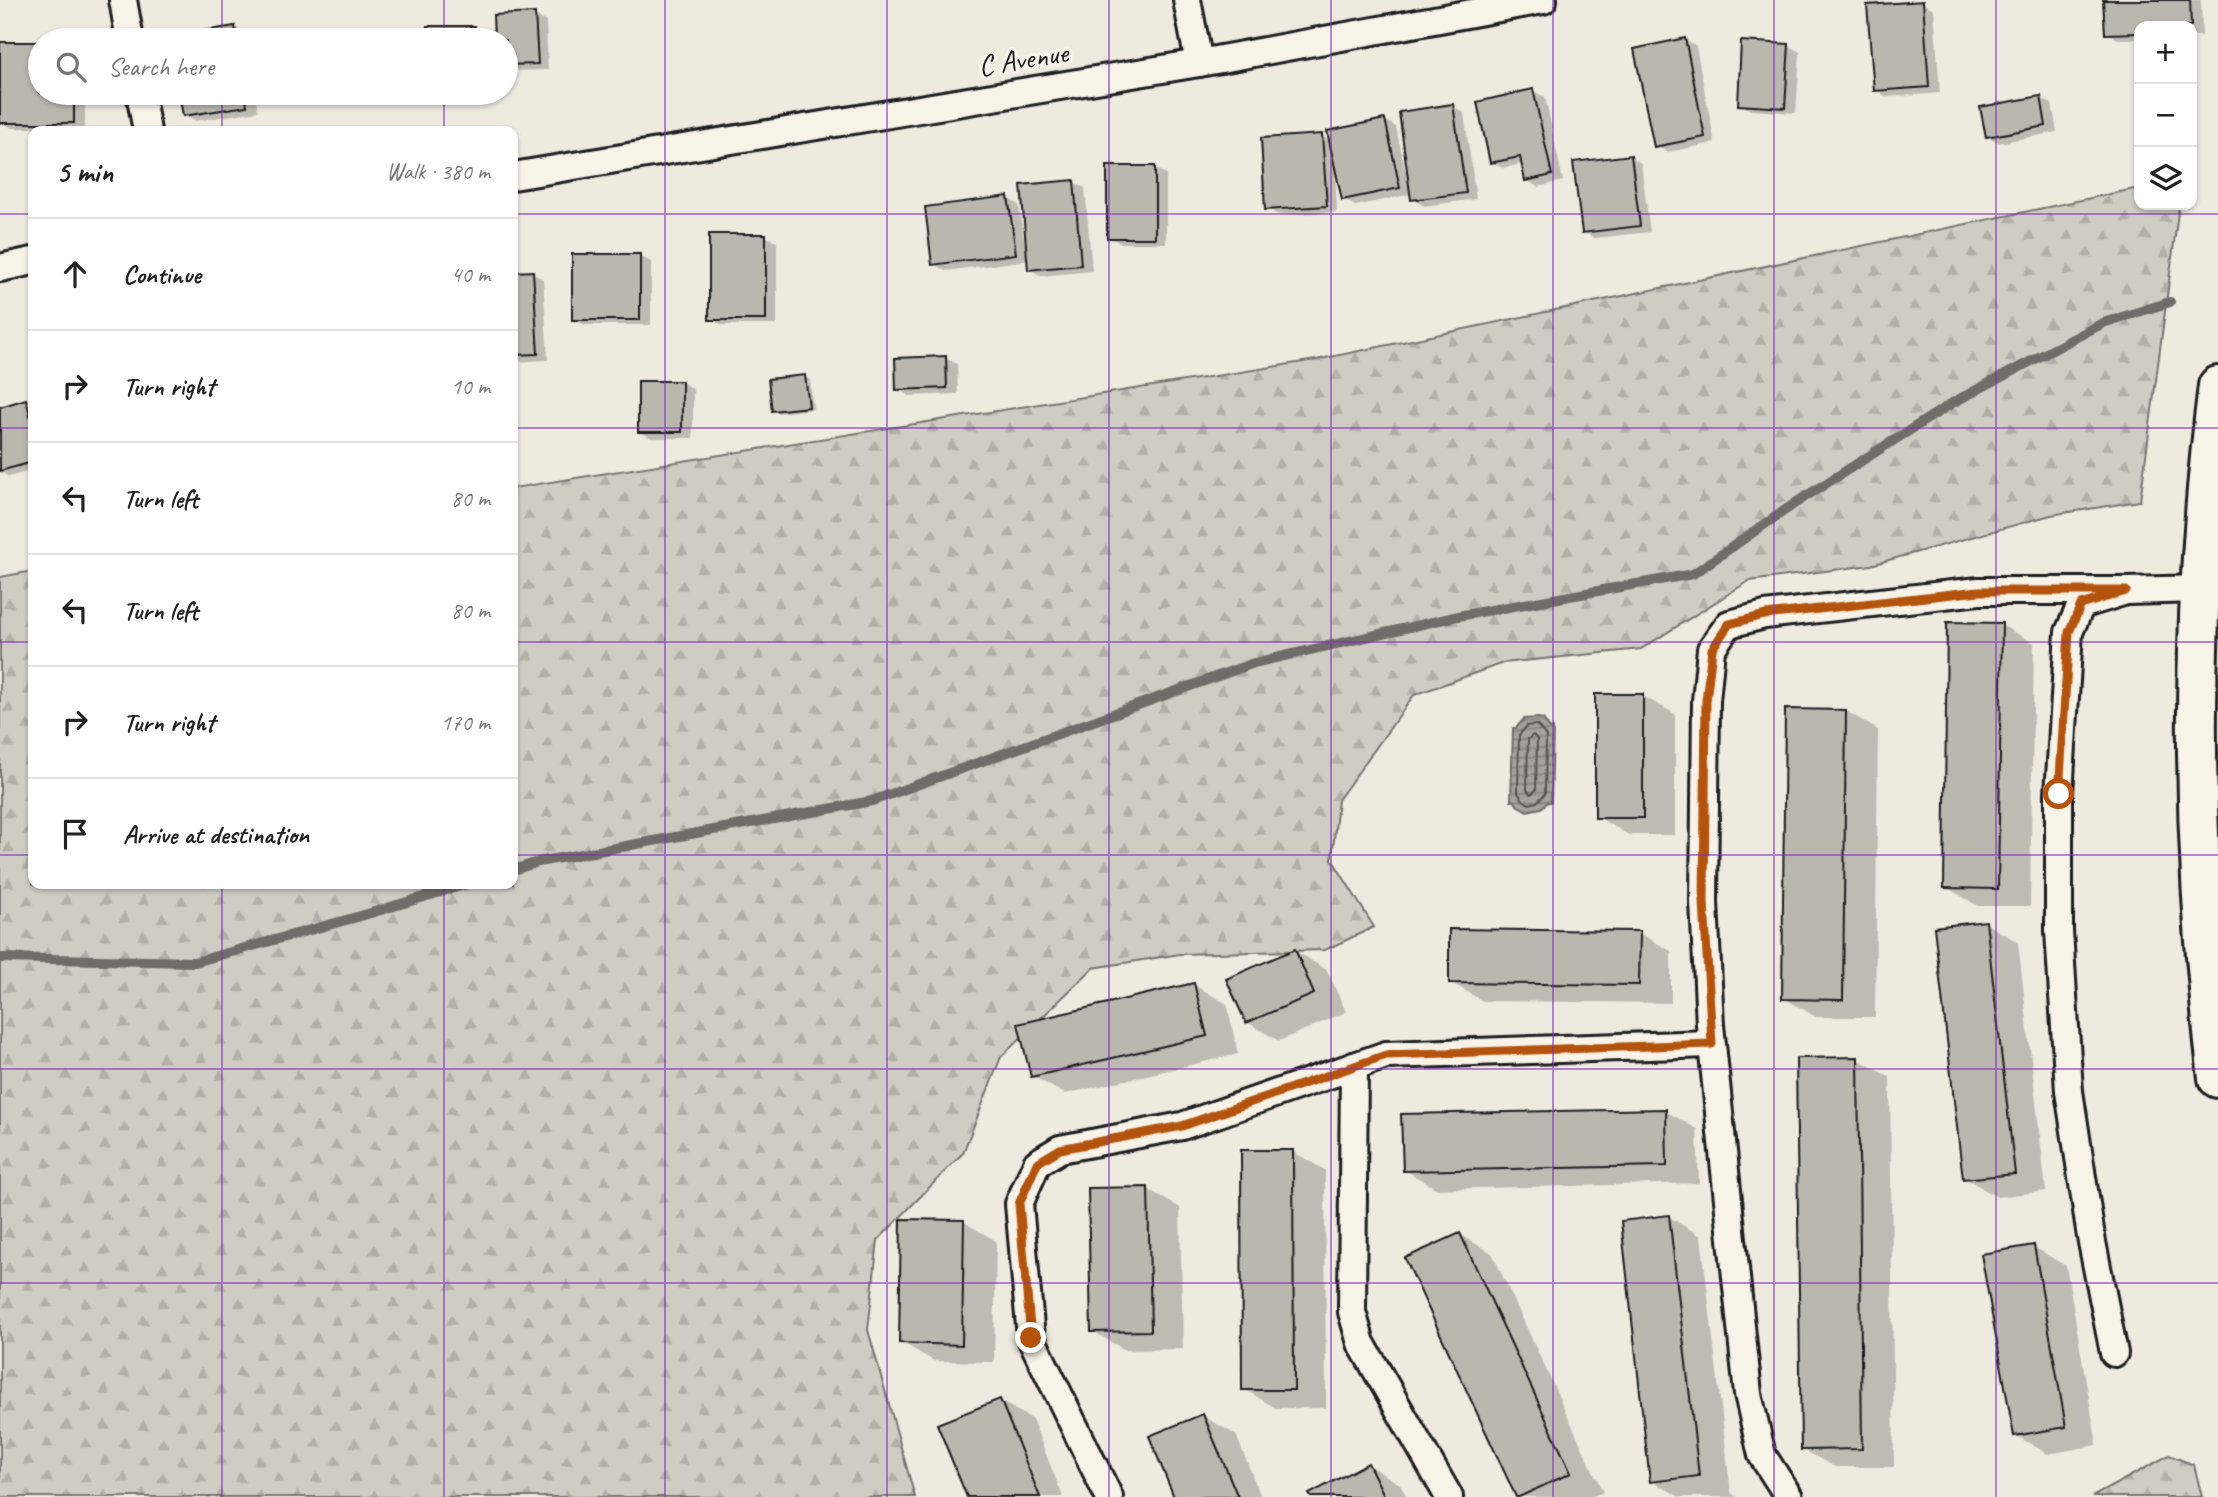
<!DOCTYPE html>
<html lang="en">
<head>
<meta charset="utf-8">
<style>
  :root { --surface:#fff; --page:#f6f6f6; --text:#222; --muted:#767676; --line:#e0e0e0 }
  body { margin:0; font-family:Caveat,sans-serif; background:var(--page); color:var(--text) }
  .controls { position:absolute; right:21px; top:21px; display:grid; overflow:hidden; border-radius:14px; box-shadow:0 2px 5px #0004 }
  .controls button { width:63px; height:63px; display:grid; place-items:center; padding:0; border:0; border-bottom:2px solid var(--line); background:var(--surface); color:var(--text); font:35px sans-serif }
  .stop { position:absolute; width:21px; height:21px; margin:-16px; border:5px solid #b45309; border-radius:50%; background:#fff }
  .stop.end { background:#b45309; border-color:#fff; box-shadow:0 2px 7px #0008 }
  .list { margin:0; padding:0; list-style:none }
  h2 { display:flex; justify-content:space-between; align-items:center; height:91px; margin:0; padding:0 28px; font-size:30px }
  h2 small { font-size:23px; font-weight:400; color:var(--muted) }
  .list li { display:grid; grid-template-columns:46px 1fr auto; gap:21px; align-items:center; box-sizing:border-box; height:112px; padding:0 28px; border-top:2px solid var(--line) }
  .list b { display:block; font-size:26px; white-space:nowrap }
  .list em { font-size:23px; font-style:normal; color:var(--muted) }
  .icon { flex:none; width:38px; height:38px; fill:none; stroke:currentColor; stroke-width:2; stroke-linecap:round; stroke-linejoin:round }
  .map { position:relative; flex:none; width:2218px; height:1497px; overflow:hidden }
  .search { position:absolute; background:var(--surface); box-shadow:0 2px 5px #0004; left:28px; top:28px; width:490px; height:77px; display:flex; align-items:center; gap:18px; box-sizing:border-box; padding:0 24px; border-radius:38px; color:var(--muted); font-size:26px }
  .panel { position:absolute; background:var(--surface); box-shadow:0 2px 5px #0004; left:28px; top:126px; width:490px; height:763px; border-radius:14px }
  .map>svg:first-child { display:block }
  .forest { fill:url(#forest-firs); stroke:#767470; stroke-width:2 }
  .water { fill:url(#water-rules); stroke:#6f6d69; stroke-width:2 }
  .shadow { fill:#0003 }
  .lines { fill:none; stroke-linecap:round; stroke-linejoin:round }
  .shore { stroke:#535250; stroke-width:2 }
  .stream { stroke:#6f6d69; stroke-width:10 }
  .building { fill:#bab7af; stroke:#1c1c1c; stroke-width:2 }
  .street-casing { stroke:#1c1c1c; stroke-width:32 }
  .secondary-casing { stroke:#1c1c1c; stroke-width:44 }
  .street { stroke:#f7f3e8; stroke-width:26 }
  .secondary { stroke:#f7f3e8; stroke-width:38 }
  .route { stroke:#b45309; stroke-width:9 }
  .grid { fill:none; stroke:#7b2cbf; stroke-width:2; stroke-opacity:0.55 }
  .labels { text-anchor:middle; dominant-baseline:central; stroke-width:7; stroke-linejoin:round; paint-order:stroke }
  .street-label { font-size:30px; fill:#1c1c1c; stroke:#f7f3e8 }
</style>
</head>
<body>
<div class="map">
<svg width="2218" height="1497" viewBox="0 0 2218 1497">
  <defs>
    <pattern id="forest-firs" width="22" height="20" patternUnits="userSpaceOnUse" patternTransform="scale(1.75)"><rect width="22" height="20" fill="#cfccc3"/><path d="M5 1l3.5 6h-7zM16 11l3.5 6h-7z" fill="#b1afa7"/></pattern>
    <pattern id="water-rules" width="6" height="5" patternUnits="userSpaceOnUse" patternTransform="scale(1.75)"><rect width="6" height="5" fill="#a6a39d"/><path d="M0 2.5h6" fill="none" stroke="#86847f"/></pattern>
  </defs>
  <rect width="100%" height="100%" fill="#eeeae0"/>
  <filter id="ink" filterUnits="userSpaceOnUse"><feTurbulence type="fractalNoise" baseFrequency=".0143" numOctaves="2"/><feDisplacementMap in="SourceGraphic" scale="14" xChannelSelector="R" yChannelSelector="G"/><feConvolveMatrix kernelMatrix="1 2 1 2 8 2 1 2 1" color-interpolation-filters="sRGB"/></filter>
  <g filter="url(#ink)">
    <g class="forest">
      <path d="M2139 188V205H2179L2140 501 2051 515 1871 565 1749 581 1641 649 1503 663 1414 695 1338 800 1332 859 1374 927 1325 950 1180 954 1093 968 1001 1057 963 1153 878 1240 868 1330 915 1497H0V577L33 571V884H513V488L1316 360Z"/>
      <path d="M2169 1455 2194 1465 2202 1497H2092Z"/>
    </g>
    <path class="water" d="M1538 718 1543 719 1550 729 1553 728 1551 802H1548L1541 808 1527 811 1517 805 1515 801H1511L1513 728H1516L1524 719Z"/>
    <g class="shadow">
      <path d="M2105 0H2201L2202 36H2192V26H2139V39H2118L2107 33Z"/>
      <path d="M1922 3 1934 9 1940 93 1887 97 1876 90Z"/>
      <path d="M535 15 546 22 548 70 509 71 506 70V40H496L495 17Z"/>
      <path d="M235 28 246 35 247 40H187L186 36Z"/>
      <path d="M429 28H475L486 35V40H429Z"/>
      <path d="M1685 40 1696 47 1715 143 1667 152 1656 146Z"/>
      <path d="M1 44H40V93H85V128H12L1 122Z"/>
      <path d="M1789 46 1800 52 1796 113 1751 110 1739 104Z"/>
      <path d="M1533 91 1545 97 1563 181 1538 187 1526 180 1523 164 1503 168 1491 162Z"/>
      <path d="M181 93H255L258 111 196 121 185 115Z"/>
      <path d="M340 93H389L351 101Z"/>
      <path d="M2040 98 2052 104 2057 132 1999 143 1988 136Z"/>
      <path d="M1453 106 1464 113 1476 199 1424 206 1412 199V194L1355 206 1344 199 1337 166 1335 167 1337 212 1278 215 1267 208 1322 136 1332 142 1385 120 1396 127 1405 170H1408Z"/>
      <path d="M1630 157 1641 163 1650 232 1595 238 1583 232Z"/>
      <path d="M1154 168 1166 174V243H1120L1109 237Z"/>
      <path d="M1073 182 1085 188 1092 271 1041 276 1030 269 1029 260 945 271 934 264 1008 198 1019 205 1025 246H1028Z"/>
      <path d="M765 236 777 242V325H722L710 319Z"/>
      <path d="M640 256 651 262V325H585L574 319Z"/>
      <path d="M532 273 543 279 548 360 513 362V274Z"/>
      <path d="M945 358 957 364 958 394 909 396 898 389Z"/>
      <path d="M804 377 810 380 813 409 778 413 773 410Z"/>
      <path d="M682 382 693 389V438H651L639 431Z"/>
      <path d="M26 401 33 406V470L9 477 0 472V409Z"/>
      <path d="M2001 625 2034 643 2030 906H1978L1946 887Z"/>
      <path d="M1643 696 1675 714V835H1629L1597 817Z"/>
      <path d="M1846 711 1878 730 1875 1017H1816L1784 998Z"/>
      <path d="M1985 923 2018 942 2046 1191 1997 1197 1965 1178Z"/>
      <path d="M1639 933 1671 951V1003L1483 1001 1450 982Z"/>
      <path d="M1295 951 1327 970 1346 1012 1279 1041 1247 1022Z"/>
      <path d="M1194 985 1227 1004 1238 1054 1065 1094 1032 1076Z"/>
      <path d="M1857 1059 1890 1077 1894 1467H1835L1802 1449Z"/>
      <path d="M1665 1111 1697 1129 1699 1183 1437 1189 1405 1170Z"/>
      <path d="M1292 1151 1325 1170 1326 1408H1276L1244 1389Z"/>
      <path d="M1148 1189 1180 1208 1183 1349 1125 1350 1092 1331Z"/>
      <path d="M1669 1217 1701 1236 1731 1493 1737 1497H1680L1652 1481Z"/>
      <path d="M964 1222 996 1241 994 1362 934 1361 901 1342Z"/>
      <path d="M1460 1235 1492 1253 1603 1492 1591 1497H1518Z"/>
      <path d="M2034 1247 2066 1266 2097 1445 2048 1454 2015 1435Z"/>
      <path d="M1000 1401 1032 1419 1063 1497H969Z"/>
      <path d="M1203 1416 1236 1435 1261 1497H1176Z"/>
      <path d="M1368 1465 1400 1484 1407 1497H1313Z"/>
    </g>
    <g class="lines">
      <g class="shore">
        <path d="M1537 725 1546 736 1545 794 1537 802 1529 804 1523 800 1518 793 1519 735 1527 726Z"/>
        <path d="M1533 735 1537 739 1536 790 1531 794 1527 790 1528 739Z"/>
      </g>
      <g class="stream">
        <path d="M513 870 538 862 872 801 1254 663 1458 616 1693 574 1797 502 1954 402 2103 323 2170 302"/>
        <path d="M0 958 195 962 364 915 467 884"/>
      </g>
    </g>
    <g class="building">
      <path d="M2103 0H2190L2191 26H2139V33L2105 34Z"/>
      <path d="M1923 1 1929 87 1874 91 1867 5Z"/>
      <path d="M535 13 538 64 506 65V40H494L493 15Z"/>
      <path d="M235 26 237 40H185L184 34Z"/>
      <rect x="427" y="26" width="48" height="14"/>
      <path d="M1685 38 1705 137 1654 147 1634 49Z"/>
      <path d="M1741 41 1789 44 1785 108 1738 105Z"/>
      <path d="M0 42H40V93H74V123H0Z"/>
      <path d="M1533 89 1552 175 1525 181 1520 157 1490 163 1477 102Z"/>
      <path d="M179 93H245L247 106 183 116Z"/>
      <path d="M2041 96 2046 126 1986 137 1980 107Z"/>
      <path d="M1453 104 1466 193 1411 200 1399 112Z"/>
      <path d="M1385 119 1400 188 1342 200 1327 131Z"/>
      <path d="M1322 134 1327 206 1265 210 1261 138Z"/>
      <path d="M1631 155 1640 226 1582 233 1573 162Z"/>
      <rect x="1107" y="166" width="48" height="72"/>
      <path d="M1074 180 1081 265 1028 270 1021 185Z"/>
      <path d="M1008 196 1016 254 932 265 925 207Z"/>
      <rect x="709" y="234" width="57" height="86"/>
      <rect x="572" y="254" width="68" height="66"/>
      <path d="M533 271 538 354 513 355V272Z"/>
      <path d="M946 356 947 388 896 390 895 358Z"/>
      <path d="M805 375 809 407 772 411 768 379Z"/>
      <rect x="638" y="381" width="44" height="51"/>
      <path d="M26 399 33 426V462L0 471V407Z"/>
      <path d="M1947 622 2002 623 1998 889 1944 888Z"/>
      <rect x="1595" y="694" width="48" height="124"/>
      <path d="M1785 709 1846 710 1843 1000 1782 999Z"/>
      <path d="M1986 921 2015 1174 1963 1179 1934 927Z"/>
      <path d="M1449 929 1640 931 1639 985 1449 983Z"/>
      <path d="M1295 949 1314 994 1246 1023 1226 979Z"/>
      <path d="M1194 983 1207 1036 1031 1077 1018 1024Z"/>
      <path d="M1858 1057 1862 1449 1801 1450 1796 1058Z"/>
      <path d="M1666 1109 1667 1166 1403 1171 1401 1114Z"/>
      <path d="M1241 1150H1293L1294 1390H1242Z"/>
      <path d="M1148 1187 1151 1331 1091 1332 1088 1188Z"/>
      <path d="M1669 1215 1699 1476 1650 1482 1621 1221Z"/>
      <path d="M901 1219 964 1220 962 1345 899 1343Z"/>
      <path d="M1460 1233 1571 1473 1519 1497H1516L1405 1258Z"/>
      <path d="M2034 1245 2066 1427 2014 1436 1981 1254Z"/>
      <path d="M1000 1399 1040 1497H967L937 1424Z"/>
      <path d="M1203 1414 1238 1497H1174L1149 1436Z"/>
      <path d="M1368 1463 1385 1497H1311L1309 1494Z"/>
    </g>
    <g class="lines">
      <g class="street-casing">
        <g id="street">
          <path d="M123 0 130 40"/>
          <path d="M1187 0 1199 63"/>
          <path d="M140 93 147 131"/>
          <path d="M513 176 1199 63 1543 0"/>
          <path d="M0 268 33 261"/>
          <path d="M1354 1066 1352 1312 1361 1343 1449 1497"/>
          <path d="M2114 1353 2091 1237 2069 1091 2059 931V794L2069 632 2081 605 2126 591 2201 589"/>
          <path d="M1109 1497 1031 1338 1019 1204 1037 1163 1060 1149 1182 1126 1386 1055 1711 1044"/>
          <path d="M1789 1497 1762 1455 1748 1394 1710 1025 1704 902 1706 701 1711 649 1729 624 1765 615 1979 591H2126"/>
        </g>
      </g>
      <g class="secondary-casing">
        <path id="secondary" d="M2218 386C2189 615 2191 849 2218 1078"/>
      </g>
      <use href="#street" class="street"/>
      <use href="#secondary" class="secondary"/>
    </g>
  </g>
  <g class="lines" filter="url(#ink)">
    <path class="route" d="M1031 1338 1019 1204 1037 1163 1060 1149 1182 1126 1386 1055 1712 1044 1704 902 1706 701 1712 649 1729 624 1765 615 1979 591H2126L2081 605 2069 632 2059 794"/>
  </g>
  <path class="grid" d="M222 0V40M444 0V40M665 0V1497M887 0V1497M1109 0V1497M1331 0V1497M1553 0V1497M1774 0V1497M1996 0V1497M222 93V131M444 93V131M0 214H33M513 214H2218M0 428H33M513 428H2218M0 642H33M513 642H2218M0 855H33M513 855H2218M222 884V1497M444 884V1497M0 1069H2218M0 1283H2218"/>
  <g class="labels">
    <g class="street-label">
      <text transform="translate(1023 59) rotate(-9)">C Avenue</text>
    </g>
  </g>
</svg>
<div class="controls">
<button>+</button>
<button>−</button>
<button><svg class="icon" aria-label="layers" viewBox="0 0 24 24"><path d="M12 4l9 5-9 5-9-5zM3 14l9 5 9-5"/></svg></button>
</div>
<div class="stop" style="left:2059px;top:794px"></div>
<div class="stop end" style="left:1031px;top:1338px"></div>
<div class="search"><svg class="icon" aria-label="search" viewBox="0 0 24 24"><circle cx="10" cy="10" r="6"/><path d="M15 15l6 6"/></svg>Search here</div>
<section class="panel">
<h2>5 min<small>Walk · 380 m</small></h2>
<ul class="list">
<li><svg class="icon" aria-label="ahead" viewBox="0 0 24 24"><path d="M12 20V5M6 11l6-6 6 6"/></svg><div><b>Continue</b></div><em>40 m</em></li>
<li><svg class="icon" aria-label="right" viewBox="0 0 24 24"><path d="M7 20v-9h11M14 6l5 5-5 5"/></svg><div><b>Turn right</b></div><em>10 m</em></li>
<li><svg class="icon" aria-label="left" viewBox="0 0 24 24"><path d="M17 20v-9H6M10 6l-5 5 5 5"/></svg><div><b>Turn left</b></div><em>80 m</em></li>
<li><svg class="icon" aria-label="left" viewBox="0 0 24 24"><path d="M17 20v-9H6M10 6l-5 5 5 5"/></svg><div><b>Turn left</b></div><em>80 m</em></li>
<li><svg class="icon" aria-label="right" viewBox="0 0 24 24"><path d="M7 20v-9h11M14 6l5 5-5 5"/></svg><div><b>Turn right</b></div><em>170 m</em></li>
<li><svg class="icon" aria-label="arrive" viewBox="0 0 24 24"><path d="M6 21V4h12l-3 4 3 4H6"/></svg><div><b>Arrive at destination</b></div></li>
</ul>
</section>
</div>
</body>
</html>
